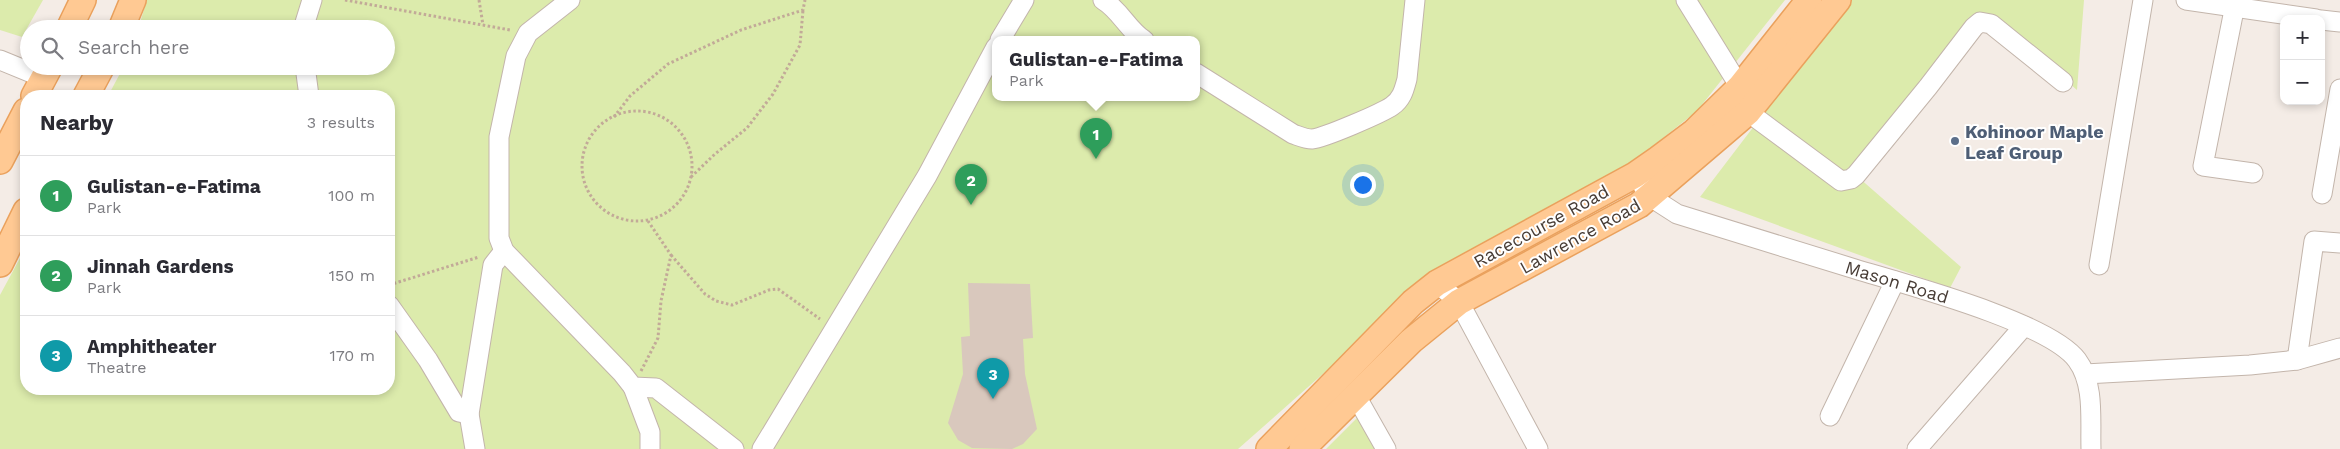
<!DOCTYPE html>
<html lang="en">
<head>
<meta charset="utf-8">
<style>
  :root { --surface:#fff; --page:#f7f7f7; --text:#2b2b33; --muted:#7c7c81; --line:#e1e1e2; --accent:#ff1121 }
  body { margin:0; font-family:"Work Sans",sans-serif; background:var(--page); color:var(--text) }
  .controls { position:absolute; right:15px; top:15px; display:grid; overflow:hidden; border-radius:10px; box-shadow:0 2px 8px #0003 }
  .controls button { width:45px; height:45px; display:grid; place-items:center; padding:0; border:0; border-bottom:1px solid var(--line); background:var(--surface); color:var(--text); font:25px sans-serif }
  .you { position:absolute; left:1362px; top:184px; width:18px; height:18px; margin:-12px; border:4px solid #fff; border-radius:50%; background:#1a73e8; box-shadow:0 0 0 8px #1a73e833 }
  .badge { display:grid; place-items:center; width:32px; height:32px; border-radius:50%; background:var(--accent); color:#fff; font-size:16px; font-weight:700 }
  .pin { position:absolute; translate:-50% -41px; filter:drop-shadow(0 1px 2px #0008) }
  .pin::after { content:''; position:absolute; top:26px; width:18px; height:15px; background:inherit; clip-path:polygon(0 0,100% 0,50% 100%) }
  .popup { position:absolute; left:992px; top:36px; width:208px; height:65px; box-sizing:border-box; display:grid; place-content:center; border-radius:10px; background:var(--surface); filter:drop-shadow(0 1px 4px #0005); font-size:16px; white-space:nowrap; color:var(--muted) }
  .popup b { font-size:19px; color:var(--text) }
  .popup::after { content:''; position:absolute; left:50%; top:100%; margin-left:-10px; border:10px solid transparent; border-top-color:var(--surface) }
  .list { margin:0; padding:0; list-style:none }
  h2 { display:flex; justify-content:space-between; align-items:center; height:65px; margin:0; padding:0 20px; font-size:21px }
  h2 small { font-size:16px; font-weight:400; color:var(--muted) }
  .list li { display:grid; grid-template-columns:32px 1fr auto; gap:15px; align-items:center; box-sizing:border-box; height:80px; padding:0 20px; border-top:1px solid var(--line) }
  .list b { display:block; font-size:19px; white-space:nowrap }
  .list p { margin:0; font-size:16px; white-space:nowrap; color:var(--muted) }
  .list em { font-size:16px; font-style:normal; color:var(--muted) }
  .icon { flex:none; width:28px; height:28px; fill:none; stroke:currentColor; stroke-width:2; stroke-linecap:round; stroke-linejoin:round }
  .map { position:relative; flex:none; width:2340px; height:449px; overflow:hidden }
  .search { position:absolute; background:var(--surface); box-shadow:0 2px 8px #0003; left:20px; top:20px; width:375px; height:55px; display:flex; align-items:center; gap:12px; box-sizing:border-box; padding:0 18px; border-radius:28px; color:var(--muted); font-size:19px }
  .panel { position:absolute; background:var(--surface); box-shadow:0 2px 8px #0003; left:20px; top:90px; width:375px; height:305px; border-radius:20px }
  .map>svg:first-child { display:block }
  .green { fill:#dcebac; fill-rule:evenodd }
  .building { fill:#d9c8bd }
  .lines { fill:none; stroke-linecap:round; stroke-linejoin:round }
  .minor-casing { stroke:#c3b5ab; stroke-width:21 }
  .major-casing { stroke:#eaa15d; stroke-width:28 }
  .path { stroke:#c2aa98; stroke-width:3; stroke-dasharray:2.5 2.5; stroke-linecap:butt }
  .minor { stroke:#fff; stroke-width:19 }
  .major { stroke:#ffc993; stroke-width:25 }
  .service-dot { fill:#5c6f8a; stroke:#fff; stroke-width:2 }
  .labels { text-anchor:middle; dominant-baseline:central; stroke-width:4; stroke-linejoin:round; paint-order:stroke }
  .service-label { font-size:18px; font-weight:bold; fill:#4e5e75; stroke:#fff; text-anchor:start }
  .street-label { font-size:18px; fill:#473c35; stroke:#fff }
</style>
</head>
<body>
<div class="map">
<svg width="2340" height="449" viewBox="0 0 2340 449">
  <rect width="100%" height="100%" fill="#f4ece6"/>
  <g class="green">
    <path d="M0 0H43L22 37 0 30Z"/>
    <path d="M147 0H1785L1697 111 1630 164 1439 267 1389 310 1334 364 1238 449H0V295L26 247V389H389V96H108L124 66H386V29H138ZM996 40H1196V98H996Z"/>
    <path d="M1850 0H2084L2077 90 2041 59 1990 24 1976 32 1858 177 1961 267 1950 288 1700 197Z"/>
    <path d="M1360 415 1378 449H1326Z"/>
  </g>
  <path class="building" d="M968 283 1030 284 1033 338 1023 339 1025 374 1037 429 1023 444 1012 449 972 448 958 440 948 423 963 374 961 337 970 336Z"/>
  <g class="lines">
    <g class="minor-casing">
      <g id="minor">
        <path d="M570 0 528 33 516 56 499 137V238L504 251 622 373 633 387 656 388 734 449"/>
        <path d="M1103 0C1120 10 1128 30 1144 40"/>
        <path d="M1686 0 1740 87 1749 93"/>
        <path d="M2186 0 2316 19"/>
        <path d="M2236 0 2203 166 2253 173"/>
        <path d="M2321 20 2340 22"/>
        <path d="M303 29 312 0"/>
        <path d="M1000 40 1024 0"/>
        <path d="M0 60 44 78"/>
        <path d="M305 66 309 96"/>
        <path d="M1196 73 1293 134C1299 136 1305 139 1312 139 1324 138 1382 113 1392 106 1402 99 1404 90 1407 79L1415 0"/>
        <path d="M1748 112 1841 181 1851 179 1856 175 1928 87 1974 27 1980 22 1991 24 2063 82"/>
        <path d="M1643 186 1649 196 1677 214C1736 232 1795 251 1855 269 1904 284 2049 322 2077 360 2095 384 2090 421 2091 449"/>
        <path d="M2322 194 2340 89"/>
        <path d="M2099 265 2143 0"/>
        <path d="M1437 283 1459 302 1538 449"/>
        <path d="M389 305 428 360 459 412 469 414 493 265 504 251"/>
        <path d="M2297 360 2314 241 2340 243"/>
        <path d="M2085 374 2250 365 2297 360 2340 348"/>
        <path d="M633 387 650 432V449"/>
        <path d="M1356 396 1386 449"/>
        <path d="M469 414 475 449"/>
        <path d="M1830 416 1895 281"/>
        <path d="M762 449 927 176 996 47"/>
        <path d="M1917 449 2024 326"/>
      </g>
    </g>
    <g class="major-casing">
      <g id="major">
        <path d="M69 29 83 0"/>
        <path d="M121 29 133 0"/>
        <path d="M34 96 50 66"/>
        <path d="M86 96 102 66"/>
        <path d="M0 161 26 111"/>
        <path d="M0 264 26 211"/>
        <path d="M1269 449 1413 302 1437 283 1635 175 1658 159 1694 132 1740 87 1809 0"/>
        <path d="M1302 449 1411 341 1459 302 1639 205 1748 112 1838 0"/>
      </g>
    </g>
    <g class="path">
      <path d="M345 0 510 30"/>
      <path d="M479 0 483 25"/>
      <circle cx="637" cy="166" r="55"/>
      <path d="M614 117 630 96 668 64 741 30 803 10 805 0"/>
      <path d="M691 177 715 154 747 128 773 94 800 45 803 10"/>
      <path d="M671 255 705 294 716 301 732 305 769 290 778 289 820 319"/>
      <path d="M389 285 479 257"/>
      <path d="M641 371 658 338 661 301 671 255 648 221"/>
    </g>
    <use href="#minor" class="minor"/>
    <use href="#major" class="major"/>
  </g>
  <circle class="service-dot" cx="1955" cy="141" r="5"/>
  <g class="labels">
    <g class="service-label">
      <text x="1965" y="131">Kohinoor Maple<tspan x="1965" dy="21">Leaf Group</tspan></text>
    </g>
    <g class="street-label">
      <text transform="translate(1541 226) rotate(-29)">Racecourse Road</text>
      <text transform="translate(1580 236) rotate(-29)">Lawrence Road</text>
      <text transform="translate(1897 282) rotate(17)">Mason Road</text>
    </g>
  </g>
</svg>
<div class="controls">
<button>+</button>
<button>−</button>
</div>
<div class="you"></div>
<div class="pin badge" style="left:1096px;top:159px;background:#2e9e5b">1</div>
<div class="popup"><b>Gulistan-e-Fatima</b>Park</div>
<div class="pin badge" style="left:971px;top:205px;background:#2e9e5b">2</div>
<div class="pin badge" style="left:993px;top:399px;background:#0f9aa8">3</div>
<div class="search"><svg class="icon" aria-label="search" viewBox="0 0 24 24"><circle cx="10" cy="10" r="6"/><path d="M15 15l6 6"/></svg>Search here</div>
<section class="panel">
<h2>Nearby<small>3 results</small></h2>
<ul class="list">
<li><span class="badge" style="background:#2e9e5b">1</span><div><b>Gulistan-e-Fatima</b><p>Park</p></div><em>100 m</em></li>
<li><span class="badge" style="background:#2e9e5b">2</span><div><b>Jinnah Gardens</b><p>Park</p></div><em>150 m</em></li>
<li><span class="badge" style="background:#0f9aa8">3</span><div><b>Amphitheater</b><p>Theatre</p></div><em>170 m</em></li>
</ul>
</section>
</div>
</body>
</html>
